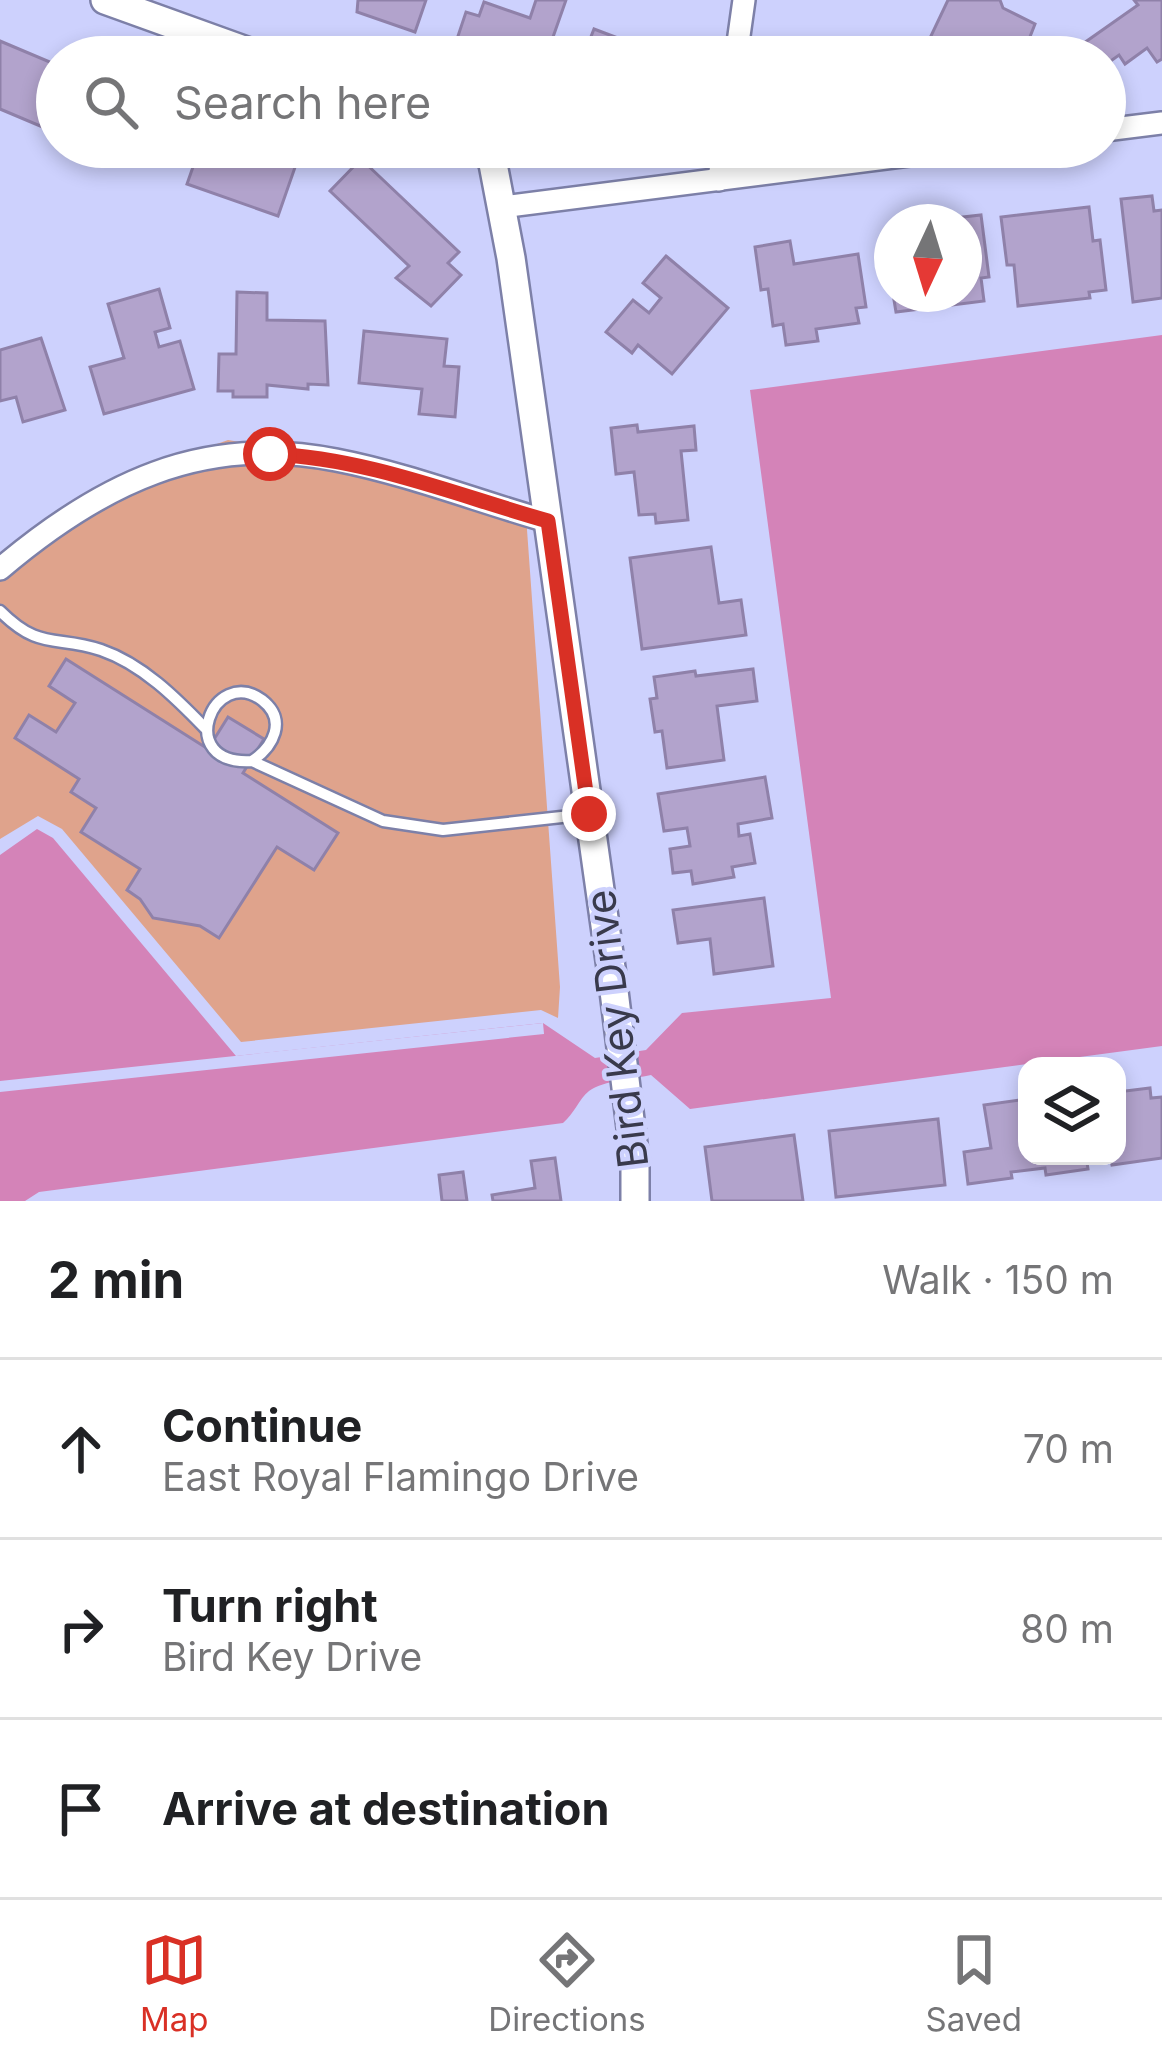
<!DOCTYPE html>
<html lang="en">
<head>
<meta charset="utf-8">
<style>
  :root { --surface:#fff; --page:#f2f2f2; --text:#202124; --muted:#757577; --line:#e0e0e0; --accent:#d93025 }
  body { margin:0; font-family:Inter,sans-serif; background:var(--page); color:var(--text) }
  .controls { position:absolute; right:36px; bottom:36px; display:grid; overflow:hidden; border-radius:24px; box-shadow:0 6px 18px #0003 }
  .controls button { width:108px; height:108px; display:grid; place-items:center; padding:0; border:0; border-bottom:3px solid var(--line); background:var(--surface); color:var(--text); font:60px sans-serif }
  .compass { position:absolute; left:874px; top:204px; width:108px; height:108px; border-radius:50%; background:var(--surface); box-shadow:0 6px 18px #0003; rotate:184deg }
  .stop { position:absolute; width:36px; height:36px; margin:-27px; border:9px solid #d93025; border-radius:50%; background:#fff }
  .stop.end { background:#d93025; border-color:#fff; box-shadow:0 3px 12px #0008 }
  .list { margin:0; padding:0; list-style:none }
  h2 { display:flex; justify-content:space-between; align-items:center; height:156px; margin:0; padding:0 48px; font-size:51px }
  h2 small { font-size:39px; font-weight:400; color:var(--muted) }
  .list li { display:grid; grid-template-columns:78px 1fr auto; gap:36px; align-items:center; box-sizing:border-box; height:180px; padding:0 48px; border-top:3px solid var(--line) }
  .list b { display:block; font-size:45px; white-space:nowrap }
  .list p { margin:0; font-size:39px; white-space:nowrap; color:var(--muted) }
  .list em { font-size:39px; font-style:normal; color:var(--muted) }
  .icon { flex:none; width:66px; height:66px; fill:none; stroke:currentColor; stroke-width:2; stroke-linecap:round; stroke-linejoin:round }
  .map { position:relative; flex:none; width:1162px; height:1201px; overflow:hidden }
  .search { position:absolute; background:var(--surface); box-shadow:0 6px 18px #0003; left:36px; right:36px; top:36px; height:132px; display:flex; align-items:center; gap:30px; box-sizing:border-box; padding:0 42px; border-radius:66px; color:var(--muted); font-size:45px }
  .sheet { height:696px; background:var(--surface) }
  nav { display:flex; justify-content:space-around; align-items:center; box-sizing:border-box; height:168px; border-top:3px solid var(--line); background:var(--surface); font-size:33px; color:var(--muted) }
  nav a { display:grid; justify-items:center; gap:6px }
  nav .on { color:var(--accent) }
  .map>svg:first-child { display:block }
  .green { fill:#dfa38c }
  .water { fill:#d483b8 }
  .pier { fill:#cdd1fd }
  .building { fill:#b2a3cc; stroke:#8f81a9; stroke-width:3 }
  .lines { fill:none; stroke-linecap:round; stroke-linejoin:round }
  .service-casing { stroke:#7d80a8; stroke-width:15 }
  .minor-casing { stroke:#7d80a8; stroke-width:26 }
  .tertiary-casing { stroke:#7d80a8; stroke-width:32 }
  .service { stroke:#fff; stroke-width:10 }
  .minor { stroke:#fff; stroke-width:21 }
  .tertiary { stroke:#fff; stroke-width:27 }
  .route { stroke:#d93025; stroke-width:15 }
  .labels { text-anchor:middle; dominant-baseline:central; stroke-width:9; stroke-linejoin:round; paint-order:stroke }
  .street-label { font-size:42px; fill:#393a4c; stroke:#cdd1fd }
</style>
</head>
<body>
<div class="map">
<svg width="1162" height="1201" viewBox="0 0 1162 1201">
  <rect width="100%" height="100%" fill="#cdd1fd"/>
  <path class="green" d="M228 440 408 470 526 516 560 987 558 1018 541 1010 241 1042 62 829 38 816 0 839V576L147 469Z"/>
  <path class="water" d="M1162 335V1046L690 1109 651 1075C632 1079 605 1080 589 1091 579 1099 574 1114 563 1123L39 1192 25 1201H0V855L37 829 53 838 236 1056 543 1023 595 1058 646 1050 682 1013 831 998 750 390Z"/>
  <path class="pier" d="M543 1023 544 1034 0 1092V1081Z"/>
  <g class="building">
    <path d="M358 0H426L415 32 357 12Z"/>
    <path d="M536 0H566L546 57H470L453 51 466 12 479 16 484 2 530 18Z"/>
    <path d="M948 0H1000L1003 8 1035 24 1022 57H968L955 51 953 57H921Z"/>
    <path d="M1134 0H1162V59L1157 62 1147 48 1125 64 1119 55 1105 65V57H1093L1084 43 1138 5Z"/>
    <path d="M594 29 668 57H583Z"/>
    <path d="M0 41 57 65V119L52 131 0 109Z"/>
    <path d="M108 147H164L158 162 138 155 130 162 118 160 109 155Z"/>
    <path d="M200 147H238L263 156 266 147H283L300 153 278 216 187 184Z"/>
    <path d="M361 159 459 252 448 263 461 275 431 306 396 278 409 266 330 191Z"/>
    <path d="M1152 196 1154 211 1162 210V298L1133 302 1121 199Z"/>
    <path d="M1089 207 1093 241 1100 240 1106 290 1089 292 1090 298 1018 306 1014 265H1007L1001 217Z"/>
    <path d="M981 215 989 277 981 278 984 301 896 312 893 294H964V222L945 219Z"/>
    <path d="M790 241 794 264 858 254 866 307 856 308 859 323 816 329 818 341 786 345 783 324 773 326 768 289 761 290 755 247Z"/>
    <path d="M666 256 728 308 672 374 638 345 632 353 606 332 633 300 649 313 661 298 643 283Z"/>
    <path d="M159 289 170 328 155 332 159 347 180 341 194 389 104 414 90 367 124 358 108 304Z"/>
    <path d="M237 292 267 293V320L325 321 328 385 308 384V389L267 385V397H233V391H218L219 354H236Z"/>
    <path d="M364 331 447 339 444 366 459 367 455 417 419 414 422 389 359 383Z"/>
    <path d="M41 338 65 410 23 422 16 397 0 401V350Z"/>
    <path d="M637 425 638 432 694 426 696 450 681 451 688 520 656 523 655 514 639 515 634 472 616 474 611 428Z"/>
    <path d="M711 547 719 603 741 600 746 635 642 649 630 558Z"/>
    <path d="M66 659 208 749 228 717 264 739 243 773 338 833 314 870 277 847 219 938 200 926 153 918 140 899 127 890 140 869 81 832 96 808 71 792 79 779 15 738 29 715 56 732 75 703 49 686Z"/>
    <path d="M753 669 757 701 717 706 724 760 667 768 662 731 655 732 650 699 657 698 654 677 695 671 696 676Z"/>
    <path d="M765 777 772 818 738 824 739 836 750 834 755 863 732 867 734 877 693 884 691 871 673 873 670 849 690 846 687 828 664 831 658 794Z"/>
    <path d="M764 898 773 966 714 974 710 939 678 943 673 910Z"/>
    <path d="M1150 1088 1151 1098 1162 1097V1158L1112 1165 1110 1156H1117V1092Z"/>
    <path d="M1027 1099V1156H1086L1088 1169 1046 1175 1045 1168 1011 1172 1012 1178 968 1184 964 1152 991 1148 984 1105Z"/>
    <path d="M938 1119 945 1185 836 1197 829 1131Z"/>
    <path d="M794 1135 803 1201H712L705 1147Z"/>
    <path d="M555 1158 561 1201H493L492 1195 535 1188 531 1161Z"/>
    <path d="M463 1172 467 1201H442L439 1175Z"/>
  </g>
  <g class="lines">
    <g class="service-casing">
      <g id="service">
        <path d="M0 611C40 651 55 635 101 650 142 664 176 698 205 728"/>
        <path d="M252 761C273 747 288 720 262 700 213 664 173 766 252 761L383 821 443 830 589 814"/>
      </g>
    </g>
    <g class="minor-casing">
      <g id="minor">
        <path d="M736 57 744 0"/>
        <path d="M1105 130 1162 123"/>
        <path d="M719 180 723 147"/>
        <path d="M502 207 972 147"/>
        <path d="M0 569C99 485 202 433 336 460 408 474 477 501 547 521"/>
      </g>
    </g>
    <g class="tertiary-casing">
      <g id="tertiary">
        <path d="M105 0 263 57"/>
        <path d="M485 147 493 164 511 258 612 975 635 1160V1201"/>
      </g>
    </g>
    <use href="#service" class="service"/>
    <use href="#minor" class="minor"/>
    <use href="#tertiary" class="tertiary"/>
  </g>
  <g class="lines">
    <path class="route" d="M270 454C367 458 456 495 548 521L589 814"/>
  </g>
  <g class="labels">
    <g class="street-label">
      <text transform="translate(616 1029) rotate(-97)">Bird Key Drive</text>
    </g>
  </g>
</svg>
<div class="controls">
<button><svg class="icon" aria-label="layers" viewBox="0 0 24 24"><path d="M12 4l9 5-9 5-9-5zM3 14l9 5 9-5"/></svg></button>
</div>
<svg class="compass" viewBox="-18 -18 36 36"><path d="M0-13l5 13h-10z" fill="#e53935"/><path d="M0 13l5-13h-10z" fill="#757577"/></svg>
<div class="stop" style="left:270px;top:454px"></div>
<div class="stop end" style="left:589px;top:814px"></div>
<div class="search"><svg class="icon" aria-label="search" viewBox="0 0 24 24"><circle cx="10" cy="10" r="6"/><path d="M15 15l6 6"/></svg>Search here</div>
</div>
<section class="sheet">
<h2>2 min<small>Walk · 150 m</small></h2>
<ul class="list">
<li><svg class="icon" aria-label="ahead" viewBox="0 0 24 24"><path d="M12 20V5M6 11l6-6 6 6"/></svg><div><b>Continue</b><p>East Royal Flamingo Drive</p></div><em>70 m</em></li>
<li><svg class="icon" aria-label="right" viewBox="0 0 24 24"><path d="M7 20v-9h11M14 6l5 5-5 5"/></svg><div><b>Turn right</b><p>Bird Key Drive</p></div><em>80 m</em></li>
<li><svg class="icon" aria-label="arrive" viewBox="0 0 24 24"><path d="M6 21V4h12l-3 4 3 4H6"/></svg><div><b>Arrive at destination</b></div></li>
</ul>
</section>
<nav>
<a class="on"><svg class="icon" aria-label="map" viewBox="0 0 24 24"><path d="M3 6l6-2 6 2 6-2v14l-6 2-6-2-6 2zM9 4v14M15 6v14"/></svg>Map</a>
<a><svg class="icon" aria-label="directions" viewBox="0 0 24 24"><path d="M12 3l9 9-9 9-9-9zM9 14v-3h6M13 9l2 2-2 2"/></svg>Directions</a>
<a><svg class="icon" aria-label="saved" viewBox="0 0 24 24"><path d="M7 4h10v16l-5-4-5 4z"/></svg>Saved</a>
</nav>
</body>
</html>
